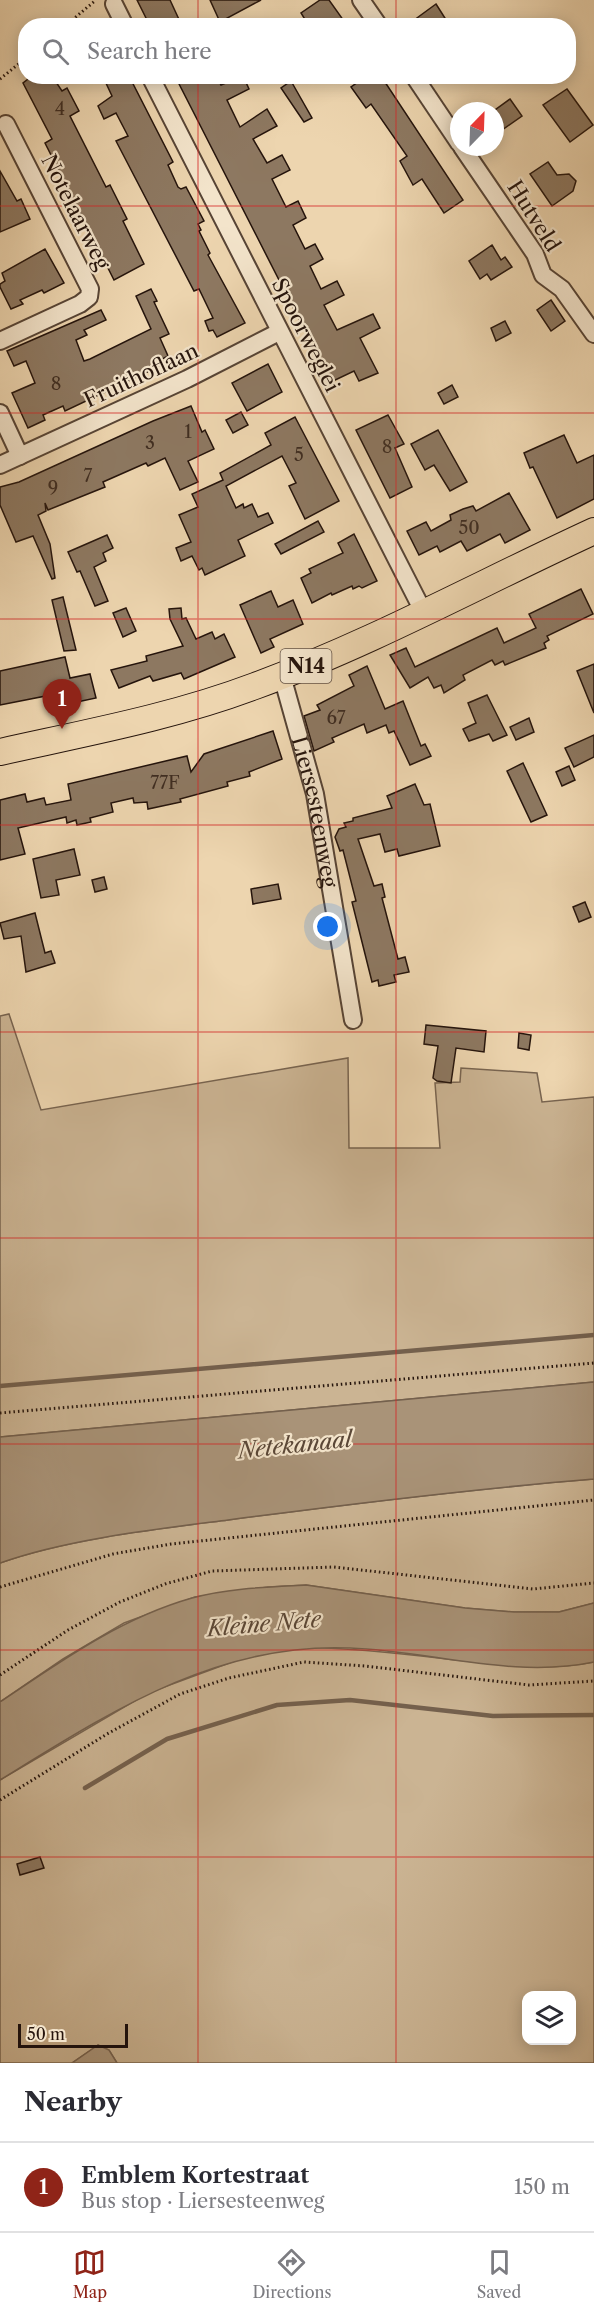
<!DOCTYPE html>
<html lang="en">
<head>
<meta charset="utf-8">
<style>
  :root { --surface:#fff; --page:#f7f7f7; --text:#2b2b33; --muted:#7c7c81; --line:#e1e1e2; --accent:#8f2418 }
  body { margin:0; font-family:"Libre Caslon Text",serif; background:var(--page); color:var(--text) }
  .controls { position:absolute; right:18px; bottom:18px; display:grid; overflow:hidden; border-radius:12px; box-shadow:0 3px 15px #0003 }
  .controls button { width:54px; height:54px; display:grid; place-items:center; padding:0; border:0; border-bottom:2px solid var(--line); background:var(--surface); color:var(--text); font:30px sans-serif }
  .compass { position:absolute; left:450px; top:102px; width:54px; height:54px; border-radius:50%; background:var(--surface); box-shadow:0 3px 15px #0003; rotate:23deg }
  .scale { position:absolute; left:18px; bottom:15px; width:110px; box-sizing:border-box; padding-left:6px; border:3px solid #25140c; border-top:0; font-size:16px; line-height:21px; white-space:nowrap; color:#25140c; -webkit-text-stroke:4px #f3e4cb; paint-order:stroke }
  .you { position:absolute; left:328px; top:927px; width:21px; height:21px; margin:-15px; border:4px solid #fff; border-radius:50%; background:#1a73e8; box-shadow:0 0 0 9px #1a73e833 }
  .badge { display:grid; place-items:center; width:39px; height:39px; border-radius:50%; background:var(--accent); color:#fff; font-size:20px; font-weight:700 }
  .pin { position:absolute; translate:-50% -50px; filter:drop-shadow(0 2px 3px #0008) }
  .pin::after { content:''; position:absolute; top:32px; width:21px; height:18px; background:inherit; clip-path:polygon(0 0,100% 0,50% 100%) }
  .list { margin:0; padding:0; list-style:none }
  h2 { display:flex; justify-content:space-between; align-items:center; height:78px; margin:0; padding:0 24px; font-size:26px }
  h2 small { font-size:20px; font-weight:400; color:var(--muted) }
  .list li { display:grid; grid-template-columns:39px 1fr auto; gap:18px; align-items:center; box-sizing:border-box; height:90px; padding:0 24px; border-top:2px solid var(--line) }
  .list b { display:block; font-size:22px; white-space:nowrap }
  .list p { margin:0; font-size:20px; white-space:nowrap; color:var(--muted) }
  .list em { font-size:20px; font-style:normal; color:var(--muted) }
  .icon { flex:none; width:33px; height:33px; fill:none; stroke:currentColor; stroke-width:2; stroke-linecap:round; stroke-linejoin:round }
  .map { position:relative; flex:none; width:594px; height:2063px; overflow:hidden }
  .search { position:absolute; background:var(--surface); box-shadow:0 3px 15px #0003; left:18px; right:18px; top:18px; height:66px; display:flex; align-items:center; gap:15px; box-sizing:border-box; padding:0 21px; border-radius:24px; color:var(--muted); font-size:22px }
  .sheet { height:168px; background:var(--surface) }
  nav { display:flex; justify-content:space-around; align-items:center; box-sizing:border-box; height:84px; border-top:2px solid var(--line); background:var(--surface); font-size:16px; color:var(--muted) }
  nav a { display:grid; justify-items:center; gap:3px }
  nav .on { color:var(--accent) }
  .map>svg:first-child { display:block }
  .green { fill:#cbb493; stroke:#786450; stroke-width:1.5; fill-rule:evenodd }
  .water { fill:#a99378; stroke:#74604d; stroke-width:1.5 }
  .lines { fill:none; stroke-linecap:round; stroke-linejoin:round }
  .stream { stroke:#74604d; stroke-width:4.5 }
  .building { fill:#8d7861; stroke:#25140c; stroke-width:1.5 }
  .street-casing { stroke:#574435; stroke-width:20 }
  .primary-casing { stroke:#25140c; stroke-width:28 }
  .path { stroke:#25140c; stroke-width:3; stroke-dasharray:1.5 3; stroke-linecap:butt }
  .street { stroke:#f3e4cb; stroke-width:16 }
  .primary { stroke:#edd5af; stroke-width:26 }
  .grid { fill:none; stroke:#d62828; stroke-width:1.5; stroke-opacity:0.55 }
  .labels { text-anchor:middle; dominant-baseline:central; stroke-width:4.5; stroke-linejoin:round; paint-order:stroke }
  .number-label { font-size:18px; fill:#3f2d21 }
  .shield { fill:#f3e4cb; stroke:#635245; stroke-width:1.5 }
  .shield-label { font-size:20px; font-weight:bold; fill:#25140c }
  .street-label { font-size:21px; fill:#25140c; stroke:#f3e4cb }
  .water-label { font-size:22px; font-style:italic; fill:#5a4737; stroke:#f3e4cb }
</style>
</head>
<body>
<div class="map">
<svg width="594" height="2063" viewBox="0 0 594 2063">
  <rect width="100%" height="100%" fill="#edd5af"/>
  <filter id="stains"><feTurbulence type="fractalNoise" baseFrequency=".00333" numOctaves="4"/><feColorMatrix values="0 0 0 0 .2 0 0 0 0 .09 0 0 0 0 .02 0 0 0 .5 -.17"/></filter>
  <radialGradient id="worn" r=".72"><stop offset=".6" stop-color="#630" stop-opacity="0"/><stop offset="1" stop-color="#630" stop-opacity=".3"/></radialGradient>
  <g class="green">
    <path d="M9 1014 41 1110 348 1058 349 1148H440L435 1083 460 1082 461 1068 537 1073 542 1102 594 1097V1382L0 1437V1016Z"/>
    <path d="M594 1479V1603L559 1612H514L465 1608 306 1585 268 1587 195 1597 124 1623 63 1659 0 1702V1563C67 1539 157 1529 228 1520 349 1504 472 1489 594 1479Z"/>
    <path d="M300 1647C350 1648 398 1653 447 1659 496 1664 545 1672 594 1662V2063H117L109 2050 98 2045 72 2063H0V1780L148 1693 240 1659ZM526 1996H572V2040H526Z"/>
  </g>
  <g class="water">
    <path d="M594 1382V1479C472 1489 349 1504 228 1520 157 1529 67 1539 0 1563V1437Z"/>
    <path d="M306 1585 465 1608 514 1612H559L594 1603V1662C513 1679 431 1651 350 1648 216 1642 109 1713 0 1780V1702C61 1661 121 1618 192 1598 228 1588 269 1587 306 1585Z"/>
    <path d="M98 2045 109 2050 117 2063H72Z"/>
  </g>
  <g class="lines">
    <g class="stream">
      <path d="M0 1386 594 1335"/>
      <path d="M85 1788 167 1739 277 1705 350 1700 493 1716 594 1715"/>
    </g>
  </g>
  <g class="building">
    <path d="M137 0H170L182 26H150Z"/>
    <path d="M210 0H261L220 22Z"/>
    <path d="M320 0H329L344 21 338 26H309L301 13Z"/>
    <path d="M436 4 450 26H406Z"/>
    <path d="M32 76H52L62 91 67 88 79 111 70 116 106 187 110 185 127 219 123 221 144 264 114 280 45 143 52 139 23 83Z"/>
    <path d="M113 76H129L173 162 168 165 178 187 181 189 186 187 204 221 198 224 201 230 199 231 210 253 208 255 245 323 217 337 213 330 209 331 205 321 213 318 199 289 194 291 116 141 128 136 116 113 104 119 98 106 112 96 105 81Z"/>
    <path d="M175 76H216L221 85 243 76 249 89 227 100 240 127 267 109 277 126 253 139 267 163 282 155 290 170 272 179 286 207 298 201 306 218 293 225 305 249 315 244 323 259 310 266 321 289 337 281 344 295 324 305 337 330 373 314 380 328 360 338 378 373 359 381 354 371 331 382Z"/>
    <path d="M367 76H381L463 200 444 213 422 179 413 185 400 161 407 156 371 104 366 108 351 87Z"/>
    <path d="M291 81 312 118 304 122 281 88Z"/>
    <path d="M567 89 593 125 570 142 543 105Z"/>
    <path d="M510 99 522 116 495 135V110Z"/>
    <path d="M548 162 557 175 569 174 576 181 573 191 552 206 530 174Z"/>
    <path d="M0 171 17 201 21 199 30 219 0 232Z"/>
    <path d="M492 245 501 260 505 257 512 267 491 280 487 274 480 279 469 261Z"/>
    <path d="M45 249 64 283 44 293 42 290 20 300 23 304 11 309 0 287V284L5 281 2 273Z"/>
    <path d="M151 289 157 301 154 302 169 334 160 338 168 356 162 359 164 364 65 411 63 406 43 415 45 420 28 428 12 393 35 383 26 361 14 366 7 351 101 310 106 320 84 330 87 335 76 340 84 361 90 359 151 329 136 296Z"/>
    <path d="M551 300 565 321 551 331 537 310Z"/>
    <path d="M505 321 511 333 496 341 491 328Z"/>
    <path d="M268 364 282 392 247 411 232 383Z"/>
    <path d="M452 385 458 397 444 404 438 393Z"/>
    <path d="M191 406 202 432 205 430 214 449 188 461 198 482 180 490 165 458 148 466 146 463 103 482 105 487 48 510 45 503 46 511 38 515 50 544 55 578 52 579 33 536 16 542 0 505V487L19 482 153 421Z"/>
    <path d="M241 412 248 425 233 433 226 420Z"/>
    <path d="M388 415 404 444 395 448 412 487 390 498 356 430Z"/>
    <path d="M295 417 339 501 305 519 289 486 296 483 282 456 226 486 236 508 243 504 244 508 252 504 258 517 268 513 273 523 238 540 245 556 205 575 202 568 199 570 192 556 181 561 176 548 191 542 179 515 198 507 192 494 223 480 220 473 271 445 265 433Z"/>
    <path d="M438 430 467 482 450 491 434 465 425 470 411 444Z"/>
    <path d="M564 435 577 463 594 455V499L557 518 533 467 530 468 524 453Z"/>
    <path d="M509 493 530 530 505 543 500 534 467 551 461 541 440 552 437 546 419 555 407 531 426 522 431 531 451 520 450 515 463 509 473 506 476 511Z"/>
    <path d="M318 521 324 532 281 554 275 544Z"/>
    <path d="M354 534 377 581 362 588 359 586 353 589 352 586 332 595 331 593 312 603 301 578 311 573 309 569 343 553 338 543Z"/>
    <path d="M107 535 113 548 103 553 106 561 94 567 108 601 95 606 80 571 77 572 68 552Z"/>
    <path d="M581 589 593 614 547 636 549 640 544 643 546 648 505 665 503 661 495 665 492 660 463 675 465 680 444 693 441 685 434 688 428 677 410 688 390 655 406 648 415 667 497 628 504 643 536 628 529 614Z"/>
    <path d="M271 591 278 607 293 600 303 624 270 639 274 647 261 653 240 605Z"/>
    <path d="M63 597 76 650 64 651 52 600Z"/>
    <path d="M126 608 136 631 123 637 113 613Z"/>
    <path d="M181 608 182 619 186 618 196 639 212 632 215 639 224 634 235 657 184 679 181 673 153 681 150 676 119 688 111 670 147 661 146 656 183 646 170 619 169 609Z"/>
    <path d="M65 657 70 678 90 674 96 698 63 705 52 701 51 695 0 705V671Z"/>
    <path d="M594 664V713L577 671Z"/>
    <path d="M367 666 385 709 403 701 421 746 425 744 431 756 410 765 394 731 389 733 386 725 367 733 364 724 332 738 334 742 314 751 304 716 320 710 317 705 354 686 349 675Z"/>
    <path d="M487 695 507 735 493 741 489 734 469 741 463 729 476 723 468 703Z"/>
    <path d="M529 718 534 732 516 740 510 727Z"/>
    <path d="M273 731 282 759 249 772 250 776 227 782 228 786 180 799 181 802 148 809 147 802 134 803 133 798 111 803 113 812 90 818 91 822 77 825 76 820 67 823 66 817 18 828 25 854 0 860V800L25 794 27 802 44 798 46 805 71 800 68 784 187 756 191 772 204 754Z"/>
    <path d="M594 735V757L574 767 565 748Z"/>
    <path d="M523 763 547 815 531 822 507 771Z"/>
    <path d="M569 766 575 780 562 786 556 772Z"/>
    <path d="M415 784 424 805 430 804 440 846 399 856 397 849 385 852 380 834 358 839 374 886 382 884 385 897 382 898 398 959 405 957 409 972 394 975 396 982 379 986 378 980 372 982 352 902 356 901 343 850 340 851 335 837 339 829 346 827 344 823 353 821V818L392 808 387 796Z"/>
    <path d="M74 849 80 875 56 880 59 895 41 898 33 859Z"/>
    <path d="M104 877 107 889 95 892 92 880Z"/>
    <path d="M278 884 281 899 253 904 251 889Z"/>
    <path d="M585 902 591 917 579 922 573 907Z"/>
    <path d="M35 913 45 953 51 951 55 963 26 972 21 936 4 939 0 923Z"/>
    <path d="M426 1025 486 1031 484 1052 456 1048 451 1083 437 1081 433 1078 438 1046 424 1044Z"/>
    <path d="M519 1033 531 1035 529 1050 518 1048Z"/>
    <path d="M40 1857 44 1868 20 1875 17 1864Z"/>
  </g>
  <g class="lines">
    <g class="street-casing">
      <g id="street">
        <path d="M361 0 379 26"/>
        <path d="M114 4 125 26"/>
        <path d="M150 76 424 613"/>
        <path d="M414 76 459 143"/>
        <path d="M462 147 535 254 543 275 562 289 594 334"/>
        <path d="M0 341 80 304 89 297 90 289 6 124"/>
        <path d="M0 413 20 456"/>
        <path d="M0 465 187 379 279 332"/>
        <path id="s1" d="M282 676 315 794 353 1020"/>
      </g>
    </g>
    <g class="primary-casing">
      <path id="primary" d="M0 752C85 733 173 717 255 686 372 643 481 583 594 531"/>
    </g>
    <g class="path">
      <path d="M65 26 96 0"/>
      <path d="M0 79 26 58"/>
      <path d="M0 1413 594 1363"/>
      <path d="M0 1587 113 1554 171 1544 594 1500"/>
      <path d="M0 1675 68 1630 120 1602 165 1584 212 1571 334 1567 533 1589 594 1583"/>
      <path d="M0 1800 107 1734 180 1694 229 1678 304 1662 365 1666 529 1685 594 1681"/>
    </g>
    <use href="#street" class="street"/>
    <use href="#primary" class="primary"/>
  </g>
  <path class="grid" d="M198 0V26M396 0V26M198 76V2063M396 76V2063M0 206H594M0 413H594M0 619H594M0 825H594M0 1032H594M0 1238H594M0 1444H594M0 1650H594M0 1857H594"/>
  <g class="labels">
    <g class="number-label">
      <text x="60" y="109">4</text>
      <text x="56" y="384">8</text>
      <text x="188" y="432">1</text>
      <text x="150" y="443">3</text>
      <text x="387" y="447">8</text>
      <text x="299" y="455">5</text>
      <text x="88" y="476">7</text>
      <text x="53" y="488">9</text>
      <text x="469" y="528">50</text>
      <text x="336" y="718">67</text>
      <text x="165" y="783">77F</text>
    </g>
    <rect class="shield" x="280.5" y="649" width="51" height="34" rx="4.5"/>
    <g class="shield-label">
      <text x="306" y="666">N14</text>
    </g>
    <g class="street-label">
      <text transform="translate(76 212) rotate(63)">Notelaarweg</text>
      <text transform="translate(534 216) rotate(58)">Hutveld</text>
      <text transform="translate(306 335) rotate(63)">Spoorweglei</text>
      <text transform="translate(141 375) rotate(-25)">Fruithoflaan</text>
      <text stroke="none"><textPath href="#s1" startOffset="140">Liersesteenweg</textPath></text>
    </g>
    <g class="water-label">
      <text transform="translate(295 1445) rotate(-6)">Netekanaal</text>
      <text transform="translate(264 1624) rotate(-5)">Kleine Nete</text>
    </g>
  </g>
  <rect width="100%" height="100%" filter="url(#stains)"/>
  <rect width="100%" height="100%" fill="url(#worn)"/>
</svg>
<div class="controls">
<button><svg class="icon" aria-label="layers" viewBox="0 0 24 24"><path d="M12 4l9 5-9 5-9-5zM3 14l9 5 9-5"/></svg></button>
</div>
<svg class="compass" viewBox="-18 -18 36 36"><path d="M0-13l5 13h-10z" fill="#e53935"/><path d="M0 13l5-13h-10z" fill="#7c7c81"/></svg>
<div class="scale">50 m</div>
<div class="you"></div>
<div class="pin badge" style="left:62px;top:729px">1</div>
<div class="search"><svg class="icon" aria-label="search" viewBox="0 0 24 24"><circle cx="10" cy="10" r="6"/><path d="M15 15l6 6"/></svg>Search here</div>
</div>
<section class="sheet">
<h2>Nearby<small></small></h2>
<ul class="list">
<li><span class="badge">1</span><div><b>Emblem Kortestraat</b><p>Bus stop · Liersesteenweg</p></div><em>150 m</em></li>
</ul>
</section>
<nav>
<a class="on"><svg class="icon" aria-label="map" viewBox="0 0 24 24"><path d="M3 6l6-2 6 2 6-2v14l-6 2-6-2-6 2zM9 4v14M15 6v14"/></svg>Map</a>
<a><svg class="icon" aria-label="directions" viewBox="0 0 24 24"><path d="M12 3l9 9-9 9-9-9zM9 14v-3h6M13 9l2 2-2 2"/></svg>Directions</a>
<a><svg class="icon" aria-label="saved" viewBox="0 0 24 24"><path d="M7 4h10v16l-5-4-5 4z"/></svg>Saved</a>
</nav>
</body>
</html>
